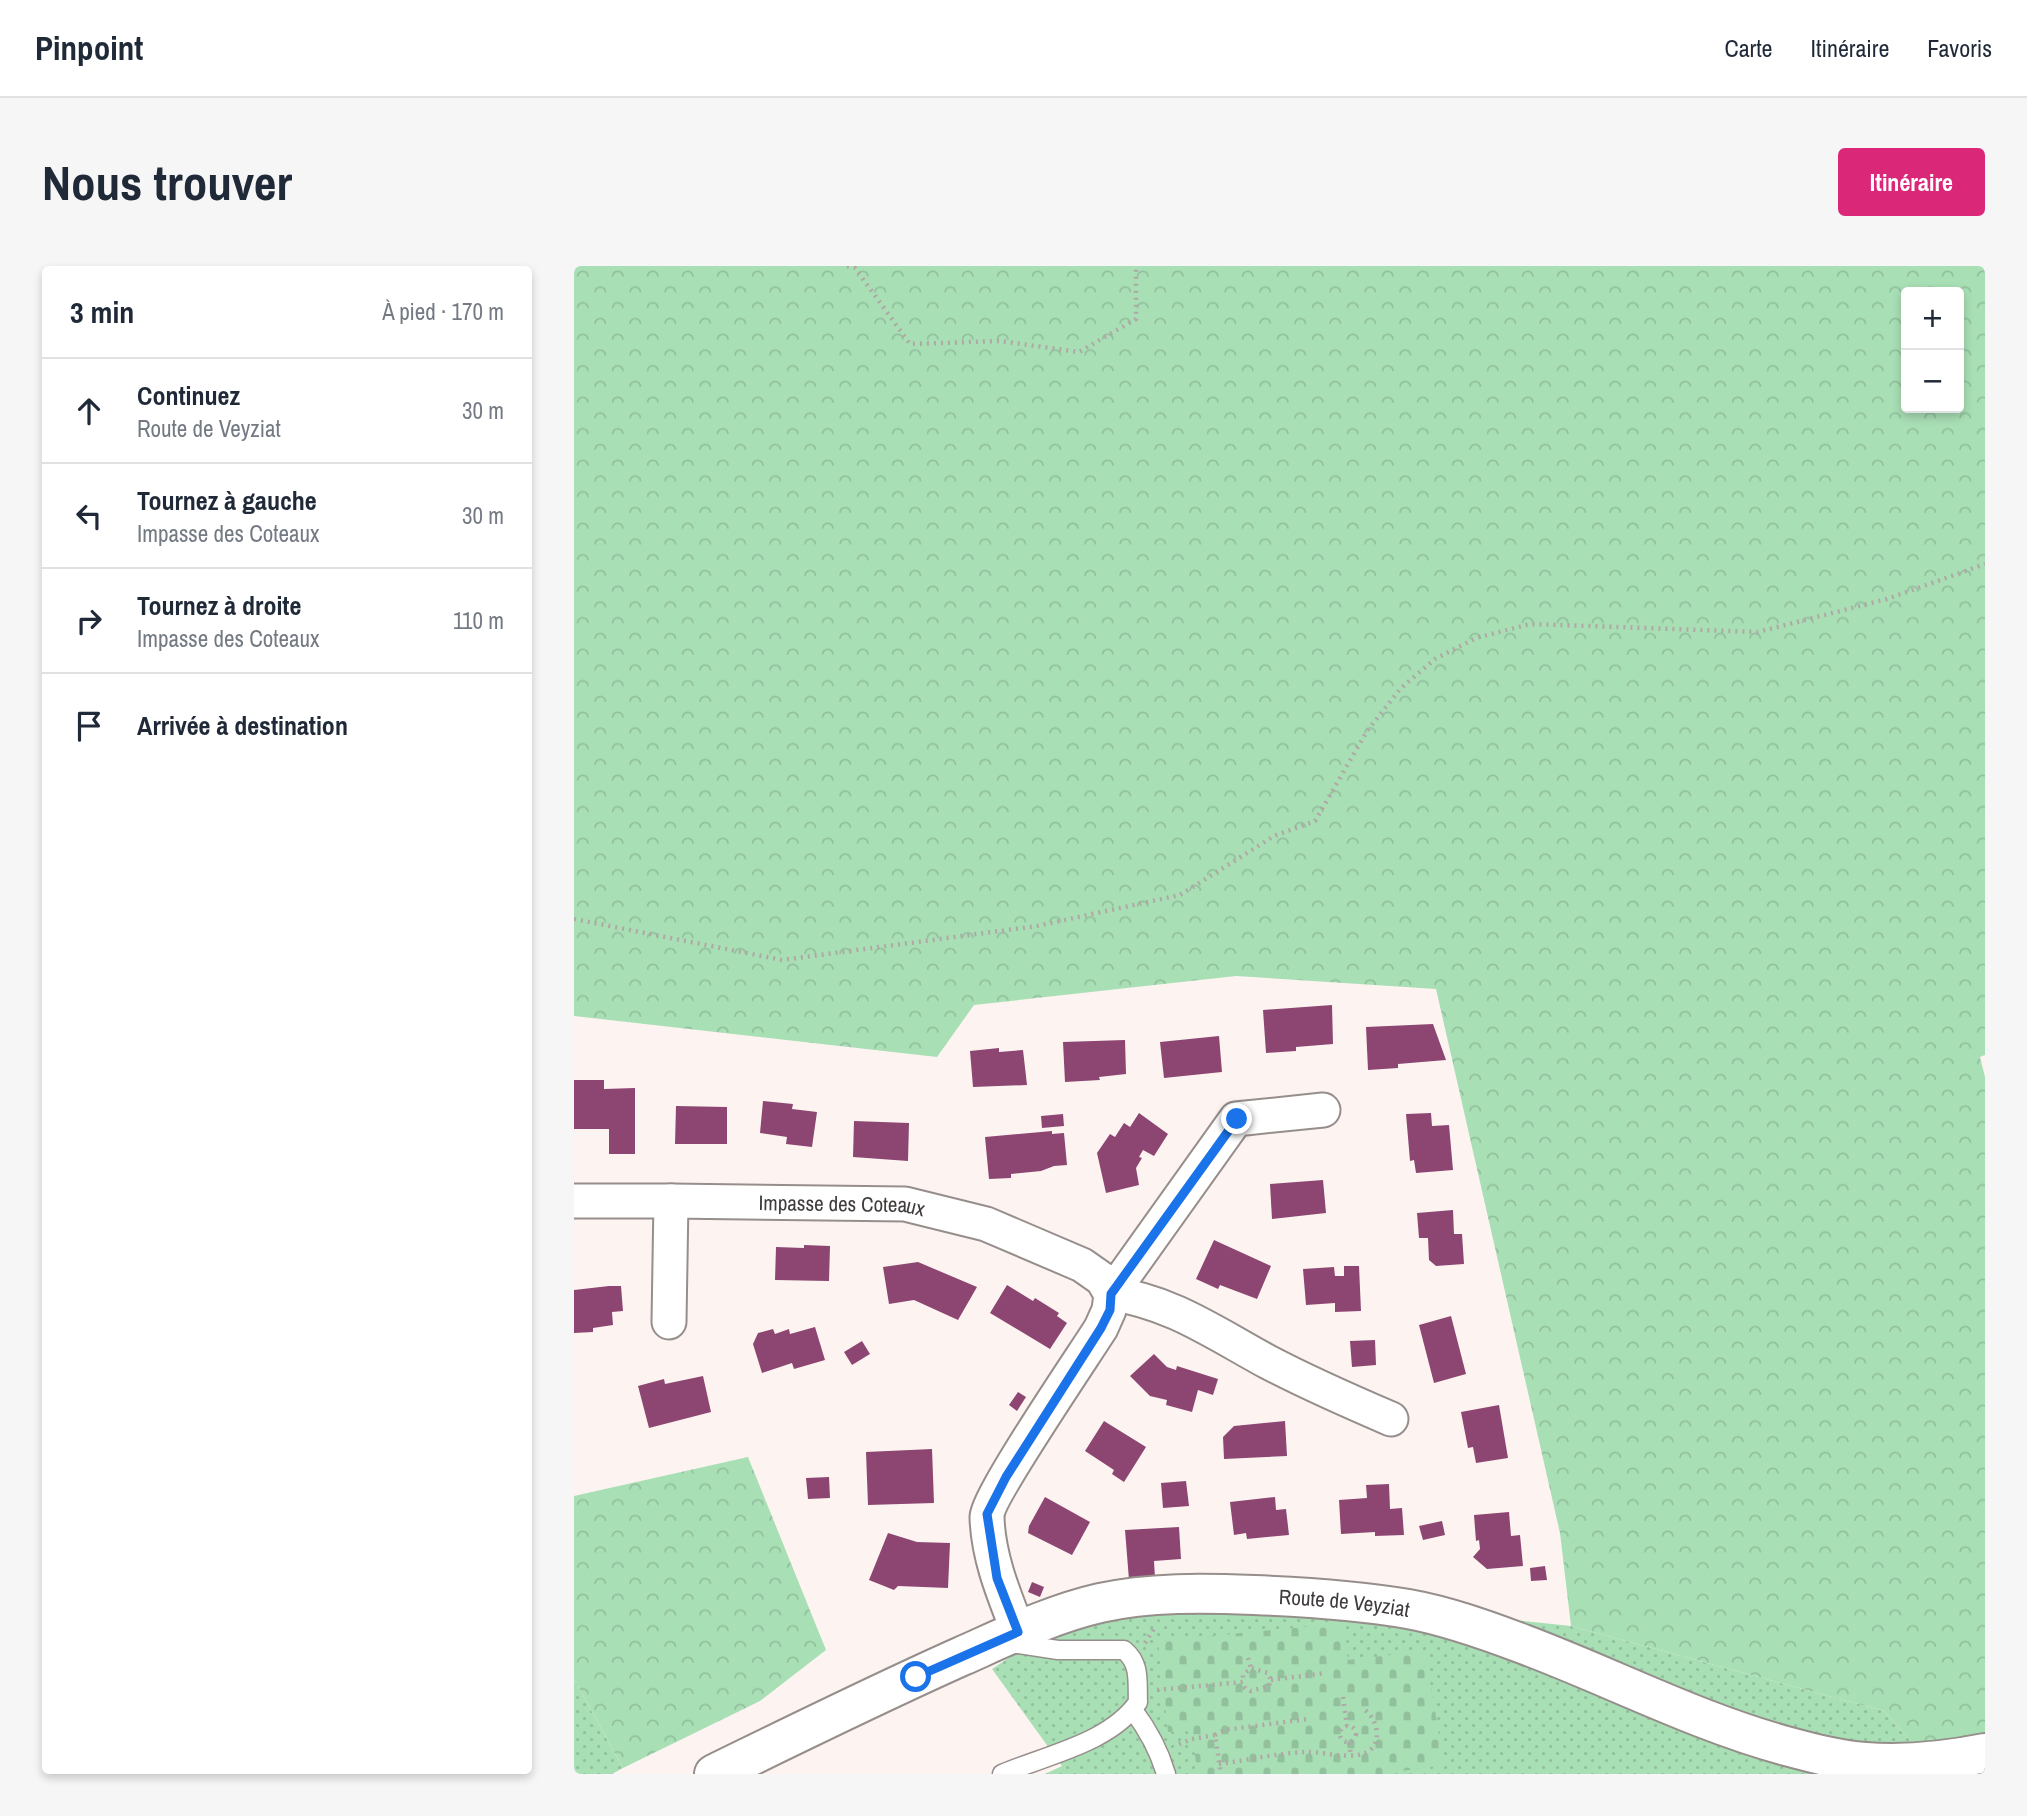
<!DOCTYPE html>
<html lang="fr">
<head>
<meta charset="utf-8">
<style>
  :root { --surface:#fff; --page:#f6f6f7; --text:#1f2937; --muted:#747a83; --line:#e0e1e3; --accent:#db2777 }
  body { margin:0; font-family:"Archivo Narrow",sans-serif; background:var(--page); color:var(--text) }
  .controls { position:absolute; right:21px; top:21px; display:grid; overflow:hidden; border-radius:7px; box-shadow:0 4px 10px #0003 }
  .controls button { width:63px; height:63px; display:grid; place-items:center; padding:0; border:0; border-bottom:2px solid var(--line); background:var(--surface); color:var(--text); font:35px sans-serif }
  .stop { position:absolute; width:21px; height:21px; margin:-16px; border:5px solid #1a73e8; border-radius:50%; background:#fff }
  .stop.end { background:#1a73e8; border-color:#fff; box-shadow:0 2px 7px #0008 }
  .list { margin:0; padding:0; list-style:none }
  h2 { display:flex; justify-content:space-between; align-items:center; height:91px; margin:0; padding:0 28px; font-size:30px }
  h2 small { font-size:23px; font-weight:400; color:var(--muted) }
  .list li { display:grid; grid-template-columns:46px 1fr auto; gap:21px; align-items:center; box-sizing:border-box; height:105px; padding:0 28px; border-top:2px solid var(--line) }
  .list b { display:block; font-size:26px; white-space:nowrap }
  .list p { margin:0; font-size:23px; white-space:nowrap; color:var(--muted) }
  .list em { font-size:23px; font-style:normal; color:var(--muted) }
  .icon { flex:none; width:38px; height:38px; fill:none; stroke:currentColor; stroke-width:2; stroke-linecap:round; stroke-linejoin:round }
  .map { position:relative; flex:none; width:1411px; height:1508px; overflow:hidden; border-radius:7px }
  header { display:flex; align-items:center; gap:42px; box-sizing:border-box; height:98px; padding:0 35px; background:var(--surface); border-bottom:2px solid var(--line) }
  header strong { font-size:33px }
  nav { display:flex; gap:38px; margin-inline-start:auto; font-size:24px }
  .intro { display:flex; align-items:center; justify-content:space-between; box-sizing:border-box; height:168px; padding:0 42px }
  h1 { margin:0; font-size:49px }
  .button { padding:18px 32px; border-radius:7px; background:var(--accent); color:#fff; font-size:24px; font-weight:700 }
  main { display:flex; gap:42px; padding:0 42px }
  aside { flex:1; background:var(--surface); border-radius:7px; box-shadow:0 4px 10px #0003 }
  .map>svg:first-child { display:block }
  .grass { fill:url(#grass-dots) }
  .forest { fill:url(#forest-crowns); fill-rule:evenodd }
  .cemetery { fill:url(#cemetery-stones) }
  .building { fill:#8d4672 }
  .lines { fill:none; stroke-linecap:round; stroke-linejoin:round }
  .service-casing { stroke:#968e8b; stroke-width:21 }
  .minor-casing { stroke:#968e8b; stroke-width:37 }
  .tertiary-casing { stroke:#968e8b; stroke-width:42 }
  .path { stroke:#afa8a6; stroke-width:4.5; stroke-dasharray:2 5; stroke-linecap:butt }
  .service { stroke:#fff; stroke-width:18 }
  .minor { stroke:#fff; stroke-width:33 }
  .tertiary { stroke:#fff; stroke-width:38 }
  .route { stroke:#1a73e8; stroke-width:9 }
  .labels { text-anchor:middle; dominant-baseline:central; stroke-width:7; stroke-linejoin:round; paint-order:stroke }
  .street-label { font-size:21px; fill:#3f3c3b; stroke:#fff }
</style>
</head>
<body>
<header>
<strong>Pinpoint</strong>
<nav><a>Carte</a><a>Itinéraire</a><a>Favoris</a></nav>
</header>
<div class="intro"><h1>Nous trouver</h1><a class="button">Itinéraire</a></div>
<main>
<aside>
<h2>3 min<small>À pied · 170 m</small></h2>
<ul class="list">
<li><svg class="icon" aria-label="ahead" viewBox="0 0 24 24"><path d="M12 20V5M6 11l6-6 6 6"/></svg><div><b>Continuez</b><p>Route de Veyziat</p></div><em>30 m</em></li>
<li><svg class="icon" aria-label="left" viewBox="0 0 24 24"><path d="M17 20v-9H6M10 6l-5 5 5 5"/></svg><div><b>Tournez à gauche</b><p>Impasse des Coteaux</p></div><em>30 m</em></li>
<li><svg class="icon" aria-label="right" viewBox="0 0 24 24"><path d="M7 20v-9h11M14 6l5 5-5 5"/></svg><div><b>Tournez à droite</b><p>Impasse des Coteaux</p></div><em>110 m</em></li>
<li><svg class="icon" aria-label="arrive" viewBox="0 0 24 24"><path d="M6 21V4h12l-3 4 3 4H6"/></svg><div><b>Arrivée à destination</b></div></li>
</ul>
</aside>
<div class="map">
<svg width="1411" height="1508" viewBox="0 0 1411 1508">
  <defs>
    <pattern id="grass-dots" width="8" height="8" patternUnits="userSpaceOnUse" patternTransform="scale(1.75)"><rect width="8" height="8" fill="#a9dfb5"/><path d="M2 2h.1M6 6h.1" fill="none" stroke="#92c09d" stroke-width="1.8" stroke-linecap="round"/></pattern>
    <pattern id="forest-crowns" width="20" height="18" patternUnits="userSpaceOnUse" patternTransform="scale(1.75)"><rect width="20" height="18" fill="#a9dfb5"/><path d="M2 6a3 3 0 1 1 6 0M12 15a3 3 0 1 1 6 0" fill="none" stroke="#92c09d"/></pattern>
    <pattern id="cemetery-stones" width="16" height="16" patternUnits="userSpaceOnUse" patternTransform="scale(1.75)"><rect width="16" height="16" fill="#a9dfb5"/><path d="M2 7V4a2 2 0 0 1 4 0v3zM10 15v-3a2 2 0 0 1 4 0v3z" fill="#92c09d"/></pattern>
  </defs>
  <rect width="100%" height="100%" fill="#fdf4f1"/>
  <g class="grass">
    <path d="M542 1321 885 1348 997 1360 1310 1445 1343 1482 1411 1487V1508H471L488 1500 418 1403Z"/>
    <path d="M0 1413 49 1502 38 1508H0Z"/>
  </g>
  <g class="forest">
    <path d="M0 0H1411V789L1406 791 1411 811V1487L1343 1482 1310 1445 997 1360 986 1267 862 723 662 710 400 739 363 791 0 750ZM1332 26H1385V142H1332Z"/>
    <path d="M174 1191 252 1384 186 1435 49 1502 0 1413V1230Z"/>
  </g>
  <path class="cemetery" d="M771 1357 774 1394 851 1385 870 1499 807 1508H624L617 1465 594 1466 584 1375Z"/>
  <g class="building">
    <path d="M758 739 759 778 722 781V785L692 787 689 744Z"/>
    <path d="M859 758 872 794 824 798V802L794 804 792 761Z"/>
    <path d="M645 770 648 806 590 812 586 776Z"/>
    <path d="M551 774 552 808 525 811 526 814 491 816 489 776Z"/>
    <path d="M425 782V786L449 784 453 819 399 821 396 785Z"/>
    <path d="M0 814H30V823L61 822V888H35V863H0Z"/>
    <path d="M189 835 219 838 218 843 243 846 238 881 212 878 213 871 186 867Z"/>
    <path d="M102 840 153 841V878H101Z"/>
    <path d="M565 847 594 868 580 890 569 884 565 891 568 892 562 902 565 919 532 927 523 887 536 868 541 871 550 857 556 861Z"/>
    <path d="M857 847 858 860 875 859 879 904 842 907 840 894 836 895 832 848Z"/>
    <path d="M489 848 490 860 468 862 467 850Z"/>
    <path d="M280 855 335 857 334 895 279 891Z"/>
    <path d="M478 865V868L490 867 493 899 480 900 467 905 437 908V912L415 913 411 871Z"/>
    <path d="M749 914 752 947 698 953 696 918Z"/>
    <path d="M879 944 880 968H888L890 998 862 1000 855 994 854 972H845L843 947Z"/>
    <path d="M640 974 697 1000 683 1033 646 1019 644 1023 622 1013Z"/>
    <path d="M230 979 256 980 255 1015 201 1014 202 981 230 982Z"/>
    <path d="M344 996 403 1021 384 1054 340 1034 315 1038 309 1001Z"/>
    <path d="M770 1000H785L787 1045 761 1046V1037L732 1039 729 1003 760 1001 761 1010H770Z"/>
    <path d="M433 1019 459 1035 461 1032 485 1047 483 1050 493 1057 476 1083 416 1047Z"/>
    <path d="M35 1020H47L49 1045 38 1046 39 1059 19 1062V1066L0 1067V1024Z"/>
    <path d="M877 1050 892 1108 860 1117 845 1059Z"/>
    <path d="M241 1061 251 1094 220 1103 218 1097 188 1107 179 1078 184 1067 199 1063 201 1068 215 1063 216 1068Z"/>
    <path d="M801 1074 802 1099 778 1101 776 1075Z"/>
    <path d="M288 1075 296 1088 278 1099 270 1086Z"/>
    <path d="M580 1088 593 1101 602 1104 603 1100 644 1113 639 1129 624 1124 618 1146 592 1139 593 1134 576 1130 556 1110Z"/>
    <path d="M129 1110 137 1146 75 1162 64 1120 90 1113 91 1118Z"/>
    <path d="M444 1126 452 1131 443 1145 435 1139Z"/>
    <path d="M925 1139 934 1192 902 1197 899 1181 894 1182 887 1146Z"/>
    <path d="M530 1155 572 1181 550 1216 538 1208 540 1204 511 1185Z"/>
    <path d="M711 1155 713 1190 650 1193 649 1171 660 1160Z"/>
    <path d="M358 1183 360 1237 294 1239 292 1186Z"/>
    <path d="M255 1211 256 1232 234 1233 232 1212Z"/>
    <path d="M612 1215 615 1240 589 1242 587 1217Z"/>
    <path d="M815 1218 816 1243 828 1242 830 1269 801 1270V1266L767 1268 765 1234 793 1232 792 1219Z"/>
    <path d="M471 1231 516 1256 498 1289 454 1267 455 1260Z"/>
    <path d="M701 1231 702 1244 712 1243 715 1269 673 1273 672 1267 660 1269 656 1236Z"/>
    <path d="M935 1246 937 1270 946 1269 949 1300 913 1303 899 1291 906 1283 905 1274 902 1275 900 1249Z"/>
    <path d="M868 1255 871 1269 849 1274 845 1260Z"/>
    <path d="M605 1261 607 1293 580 1295 581 1312 555 1314 551 1264Z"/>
    <path d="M314 1267 343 1276 376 1277 374 1322 324 1320 320 1324 295 1314Z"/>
    <path d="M971 1300 973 1314 957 1315 956 1302Z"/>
    <path d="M458 1316 470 1321 466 1331 454 1326Z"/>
  </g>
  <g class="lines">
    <g class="service-casing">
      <g id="service">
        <path d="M559 1444C574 1464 585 1484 592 1508"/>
        <path d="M428 1508C472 1489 536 1477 564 1436 563 1416 567 1398 550 1384H484L437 1377"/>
      </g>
    </g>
    <g class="minor-casing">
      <g id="minor">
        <path d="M749 844 662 853 537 1028C594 1034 644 1069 694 1096 734 1117 775 1135 817 1153"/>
        <path d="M0 935H97"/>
        <path id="s1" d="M95 1056 97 935 331 938 412 958 508 999 528 1013 537 1028 535 1044 527 1062C510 1089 413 1231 413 1251 414 1291 430 1329 444 1365"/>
      </g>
    </g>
    <g class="tertiary-casing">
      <g id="tertiary">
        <path id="s2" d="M140 1508C222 1468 305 1427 388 1390 433 1370 478 1348 526 1337 576 1326 629 1327 680 1329 731 1331 783 1334 834 1343 873 1350 912 1364 949 1378 1037 1411 1121 1455 1212 1480 1238 1487 1264 1494 1291 1496 1331 1499 1371 1495 1411 1487"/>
      </g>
    </g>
    <g class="path">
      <path d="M273 0 281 2 336 78 426 75 505 86 562 53V0"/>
      <path d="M0 653 208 694 463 660 606 629 700 570 741 555 793 465 827 422 861 393 902 372 956 358 1184 366 1313 333 1411 298"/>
      <path d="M571 1377 581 1361"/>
      <path d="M674 1392 677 1402"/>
      <path d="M697 1414 752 1407"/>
      <path d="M583 1424 669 1416 671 1422 677 1425 695 1420 697 1414 694 1407 677 1402 669 1409V1416"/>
      <path d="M769 1431 773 1460"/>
      <circle cx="774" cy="1468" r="8"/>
      <path d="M641 1469 650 1464 734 1453"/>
      <path d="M775 1477 777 1490"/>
      <path d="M605 1478 618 1473 641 1469 647 1508"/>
      <path d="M645 1498C674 1494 704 1487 733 1486 751 1485 803 1503 803 1467 802 1457 798 1450 791 1444"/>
    </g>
    <use href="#service" class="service"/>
    <use href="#minor" class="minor"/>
    <use href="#tertiary" class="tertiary"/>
  </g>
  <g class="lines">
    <path class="route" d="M342 1411 444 1366 423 1312 413 1248 432 1211 527 1062 536 1044 537 1028 663 853"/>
  </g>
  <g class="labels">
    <g class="street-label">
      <text stroke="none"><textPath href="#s1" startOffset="292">Impasse des Coteaux</textPath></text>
      <text stroke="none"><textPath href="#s2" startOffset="668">Route de Veyziat</textPath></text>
    </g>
  </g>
</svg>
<div class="controls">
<button>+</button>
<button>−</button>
</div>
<div class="stop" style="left:342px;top:1411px"></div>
<div class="stop end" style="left:663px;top:853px"></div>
</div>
</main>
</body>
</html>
